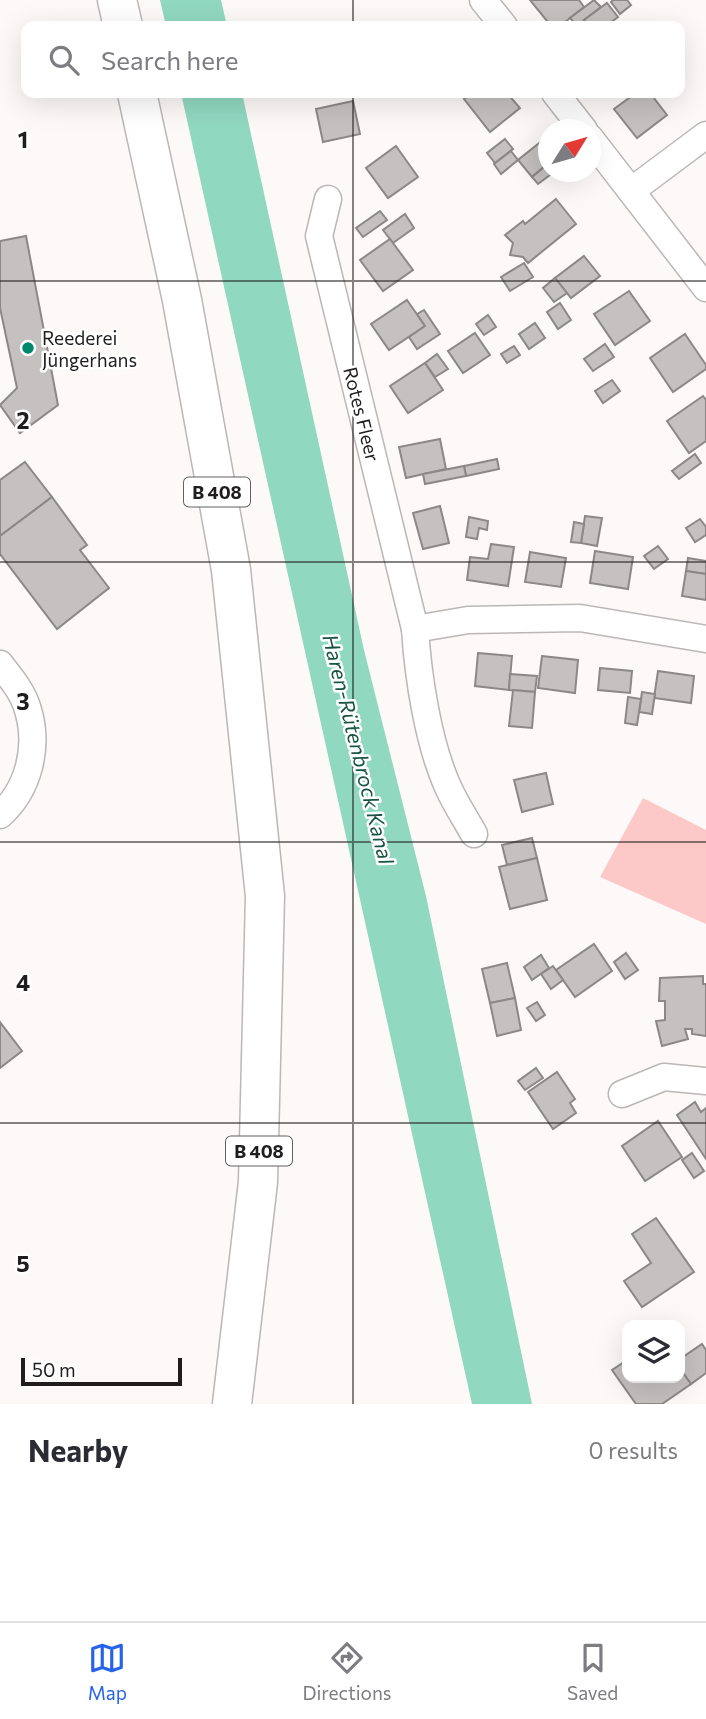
<!DOCTYPE html>
<html lang="en">
<head>
<meta charset="utf-8">
<style>
  :root { --surface:#fff; --page:#f2f2f3; --text:#2b2b33; --muted:#7c7c81; --line:#e1e1e2; --accent:#2563eb }
  body { margin:0; font-family:Commissioner,sans-serif; background:var(--page); color:var(--text) }
  .controls { position:absolute; right:21px; bottom:21px; display:grid; overflow:hidden; border-radius:14px; box-shadow:0 7px 28px #0002 }
  .controls button { width:63px; height:63px; display:grid; place-items:center; padding:0; border:0; border-bottom:2px solid var(--line); background:var(--surface); color:var(--text); font:35px sans-serif }
  .compass { position:absolute; left:538px; top:119px; width:63px; height:63px; border-radius:50%; background:var(--surface); box-shadow:0 7px 28px #0002; rotate:53deg }
  .scale { position:absolute; left:21px; bottom:18px; width:161px; box-sizing:border-box; padding-left:7px; border:4px solid #1f1d1d; border-top:0; font-size:19px; line-height:24px; white-space:nowrap; color:#1f1d1d; -webkit-text-stroke:5px #fff; paint-order:stroke }
  .list { margin:0; padding:0; list-style:none }
  h2 { display:flex; justify-content:space-between; align-items:center; height:91px; margin:0; padding:0 28px; font-size:30px }
  h2 small { font-size:23px; font-weight:400; color:var(--muted) }
  .icon { flex:none; width:38px; height:38px; fill:none; stroke:currentColor; stroke-width:2; stroke-linecap:round; stroke-linejoin:round }
  .map { position:relative; flex:none; width:706px; height:1404px; overflow:hidden }
  .search { position:absolute; background:var(--surface); box-shadow:0 7px 28px #0002; left:21px; right:21px; top:21px; height:77px; display:flex; align-items:center; gap:18px; box-sizing:border-box; padding:0 24px; border-radius:14px; color:var(--muted); font-size:26px }
  .sheet { height:217px; background:var(--surface) }
  nav { display:flex; justify-content:space-around; align-items:center; box-sizing:border-box; height:98px; border-top:2px solid var(--line); background:var(--surface); font-size:19px; color:var(--muted) }
  nav a { display:grid; justify-items:center; gap:4px }
  nav .on { color:var(--accent) }
  .map>svg:first-child { display:block }
  .green { fill:#fdc9c8 }
  .water { fill:#91d8c1 }
  .building { fill:#c5c1c1; stroke:#8c8888; stroke-width:2 }
  .lines { fill:none; stroke-linecap:round; stroke-linejoin:round }
  .minor-casing { stroke:#bbb7b7; stroke-width:29 }
  .primary-casing { stroke:#bbb7b7; stroke-width:41 }
  .minor { stroke:#fff; stroke-width:26 }
  .primary { stroke:#fff; stroke-width:38 }
  .grid { fill:none; stroke:#1f1d1d; stroke-width:2; stroke-opacity:0.55 }
  .poi-dot { fill:#00876c; stroke:#fff; stroke-width:2.5 }
  .labels { text-anchor:middle; dominant-baseline:central; stroke-width:5; stroke-linejoin:round; paint-order:stroke }
  .shield { fill:#fff; stroke:#626161; stroke-width:2 }
  .shield-label { font-size:18px; font-weight:bold; fill:#1f1d1d }
  .poi-label { font-size:19px; fill:#1f1d1d; stroke:#fff; text-anchor:start }
  .street-label { font-size:19px; fill:#1f1d1d; stroke:#fff }
  .water-label { font-size:21px; font-style:italic; fill:#185343; stroke:#fff }
  .grid-label { font-size:23px; text-anchor:middle; font-weight:bold; fill:#1f1d1d; stroke:#fff; stroke-width:5; stroke-linejoin:round; paint-order:stroke }
</style>
</head>
<body>
<div class="map">
<svg width="706" height="1404" viewBox="0 0 706 1404">
  <rect width="100%" height="100%" fill="#fef9f9"/>
  <path class="green" d="M643 798 706 830V924L600 877Z"/>
  <g class="water">
    <path d="M160 0H221L227 26H166Z"/>
    <path d="M181 93H242L364 650 426 896 532 1404H472Z"/>
  </g>
  <g class="building">
    <path d="M530 0H579L584 7 560 26H551Z"/>
    <path d="M594 0 601 7 577 26 570 18Z"/>
    <path d="M613 0H627L631 5 620 14 611 2Z"/>
    <path d="M607 3 618 17 606 26 599 24 589 26 584 20Z"/>
    <path d="M473 93H507L520 108 490 132 464 99Z"/>
    <path d="M636 93H650L667 115 637 138 614 109Z"/>
    <path d="M353 101 360 134 323 142 316 109Z"/>
    <path d="M505 139 513 149 495 163 487 153Z"/>
    <path d="M543 140 548 148V163L532 177 518 160Z"/>
    <path d="M396 146 418 177 388 198 366 168Z"/>
    <path d="M511 151 518 160 501 174 494 164Z"/>
    <path d="M548 164V172H554L538 184 532 177Z"/>
    <path d="M556 199 576 224 528 263 523 257 510 255 513 243 505 235 523 221 525 224Z"/>
    <path d="M380 211 387 220 363 237 356 228Z"/>
    <path d="M405 214 414 228 393 243 383 230Z"/>
    <path d="M26 236 58 405 20 433 0 405 17 388 0 308V241Z"/>
    <path d="M390 239 413 270 383 291 360 260Z"/>
    <path d="M584 256 600 276 571 298 555 278Z"/>
    <path d="M524 263 533 277 510 291 501 277Z"/>
    <path d="M555 278 567 293 554 302 543 288Z"/>
    <path d="M629 291 650 321 615 345 594 314Z"/>
    <path d="M407 300 425 326 389 350 371 324Z"/>
    <path d="M560 303 571 320 558 329 547 312Z"/>
    <path d="M424 310 440 334 417 349 409 337 425 326 417 314Z"/>
    <path d="M488 315 496 327 484 335 476 324Z"/>
    <path d="M535 323 545 338 529 349 519 334Z"/>
    <path d="M475 333 490 355 463 373 448 351Z"/>
    <path d="M685 334 706 365V369L673 392 650 358Z"/>
    <path d="M605 344 614 357 593 371 584 359Z"/>
    <path d="M514 346 520 355 507 363 501 354Z"/>
    <path d="M437 354 448 369 435 377 425 363Z"/>
    <path d="M425 363 443 390 408 413 390 386Z"/>
    <path d="M612 380 620 391 603 403 595 391Z"/>
    <path d="M703 396 706 400V441L689 453 667 421Z"/>
    <path d="M440 439 446 469 406 478 399 447Z"/>
    <path d="M695 454 701 463 679 479 672 471Z"/>
    <path d="M497 459 499 469 466 476 464 466Z"/>
    <path d="M25 462 52 497 0 536V480Z"/>
    <path d="M464 466 466 476 425 484 423 474Z"/>
    <path d="M52 497 87 545 80 550 109 588 57 629 0 554V536Z"/>
    <path d="M440 506 449 543 423 549 413 513Z"/>
    <path d="M585 516 602 518 597 546 581 543Z"/>
    <path d="M469 517 488 521 487 530 479 528 477 539 466 537Z"/>
    <path d="M700 519 706 527V535L695 542 686 528Z"/>
    <path d="M574 522 584 524 581 543 571 542Z"/>
    <path d="M491 544 514 547 508 586 467 580 470 557 488 559Z"/>
    <path d="M658 546 668 559 654 569 644 556Z"/>
    <path d="M595 551 633 557 628 589 590 583Z"/>
    <path d="M530 552 566 558 561 587 525 582Z"/>
    <path d="M688 558 706 561V574L686 571Z"/>
    <path d="M686 571 706 574V600L682 596Z"/>
    <path d="M478 653 512 656 509 690 475 686Z"/>
    <path d="M542 656 578 660 575 693 538 688Z"/>
    <path d="M600 668 632 671 630 693 598 690Z"/>
    <path d="M658 671 694 676 691 703 654 698Z"/>
    <path d="M510 674 537 676 535 692 509 690Z"/>
    <path d="M513 690 535 692 532 728 509 726Z"/>
    <path d="M642 692 655 694 652 714 639 712Z"/>
    <path d="M628 697 641 699 637 725 625 723Z"/>
    <path d="M546 773 553 804 522 812 514 780Z"/>
    <path d="M532 838 537 858 507 865 502 845Z"/>
    <path d="M537 858 547 900 510 909 499 867Z"/>
    <path d="M594 944 612 971 575 997 556 970Z"/>
    <path d="M626 953 638 970 625 979 614 962Z"/>
    <path d="M541 955 549 968 532 980 524 967Z"/>
    <path d="M507 963 515 998 490 1003 482 969Z"/>
    <path d="M553 966 563 980 551 989 541 974Z"/>
    <path d="M703 976V984H706V1036L692 1034V1029H685L688 1039 662 1046 656 1021 665 1020V1001H659L660 978Z"/>
    <path d="M515 998 521 1030 497 1036 490 1003Z"/>
    <path d="M537 1002 545 1015 536 1021 527 1008Z"/>
    <path d="M0 1022 22 1051 0 1068Z"/>
    <path d="M536 1068 543 1078 525 1090 518 1081Z"/>
    <path d="M557 1072 575 1099 570 1103 576 1113 553 1129 528 1092Z"/>
    <path d="M695 1102 701 1112 706 1108V1159L677 1115Z"/>
    <path d="M658 1121 682 1157 645 1181 622 1146Z"/>
    <path d="M692 1153 704 1171 694 1178 682 1160Z"/>
    <path d="M656 1218 694 1272 642 1307 624 1281 651 1263 632 1234Z"/>
    <path d="M702 1344 706 1350V1373L691 1384 680 1369V1359Z"/>
    <path d="M627 1360V1378H680V1369L691 1384 662 1404H636L612 1370Z"/>
  </g>
  <g class="lines">
    <g class="minor-casing">
      <g id="minor">
        <path d="M483 0 504 26"/>
        <path d="M555 93 584 130"/>
        <path d="M590 138 706 288"/>
        <path d="M631 191 706 135"/>
        <path d="M328 199 319 236 415 629C418 676 428 743 448 787 455 803 465 818 474 834"/>
        <path d="M415 629 468 620 580 618 706 639"/>
        <path d="M0 664C11 678 23 692 28 710 39 747 29 789 0 815"/>
        <path d="M622 1094 664 1077 706 1081"/>
      </g>
    </g>
    <g class="primary-casing">
      <g id="primary">
        <path d="M117 0 123 26"/>
        <path d="M137 93 182 300 231 570 265 896 258 1182 232 1404"/>
      </g>
    </g>
    <use href="#minor" class="minor"/>
    <use href="#primary" class="primary"/>
  </g>
  <path class="grid" d="M353 0V26M353 93V1404M0 281H706M0 562H706M0 842H706M0 1123H706"/>
  <circle class="poi-dot" cx="28" cy="348" r="7"/>
  <g class="labels">
    <g class="shield">
      <rect x="184" y="477.5" width="66" height="29" rx="5"/>
      <rect x="226" y="1136.5" width="66" height="29" rx="5"/>
    </g>
    <g class="shield-label">
      <text x="217" y="492">B 408</text>
      <text x="259" y="1151">B 408</text>
    </g>
    <g class="poi-label">
      <text x="42" y="337">Reederei<tspan x="42" dy="22">Jüngerhans</tspan></text>
    </g>
    <g class="street-label">
      <text transform="translate(362 414) rotate(76)">Rotes Fleer</text>
    </g>
    <g class="water-label">
      <text transform="translate(359 749) rotate(76)">Haren-Rütenbrock Kanal</text>
    </g>
  </g>
  <g class="grid-label">
    <text x="23" y="148">1</text>
    <text x="23" y="429">2</text>
    <text x="23" y="710">3</text>
    <text x="23" y="991">4</text>
    <text x="23" y="1272">5</text>
  </g>
</svg>
<div class="controls">
<button><svg class="icon" aria-label="layers" viewBox="0 0 24 24"><path d="M12 4l9 5-9 5-9-5zM3 14l9 5 9-5"/></svg></button>
</div>
<svg class="compass" viewBox="-18 -18 36 36"><path d="M0-13l5 13h-10z" fill="#e53935"/><path d="M0 13l5-13h-10z" fill="#7c7c81"/></svg>
<div class="scale">50 m</div>
<div class="search"><svg class="icon" aria-label="search" viewBox="0 0 24 24"><circle cx="10" cy="10" r="6"/><path d="M15 15l6 6"/></svg>Search here</div>
</div>
<section class="sheet">
<h2>Nearby<small>0 results</small></h2>
<ul class="list">
</ul>
</section>
<nav>
<a class="on"><svg class="icon" aria-label="map" viewBox="0 0 24 24"><path d="M3 6l6-2 6 2 6-2v14l-6 2-6-2-6 2zM9 4v14M15 6v14"/></svg>Map</a>
<a><svg class="icon" aria-label="directions" viewBox="0 0 24 24"><path d="M12 3l9 9-9 9-9-9zM9 14v-3h6M13 9l2 2-2 2"/></svg>Directions</a>
<a><svg class="icon" aria-label="saved" viewBox="0 0 24 24"><path d="M7 4h10v16l-5-4-5 4z"/></svg>Saved</a>
</nav>
</body>
</html>
